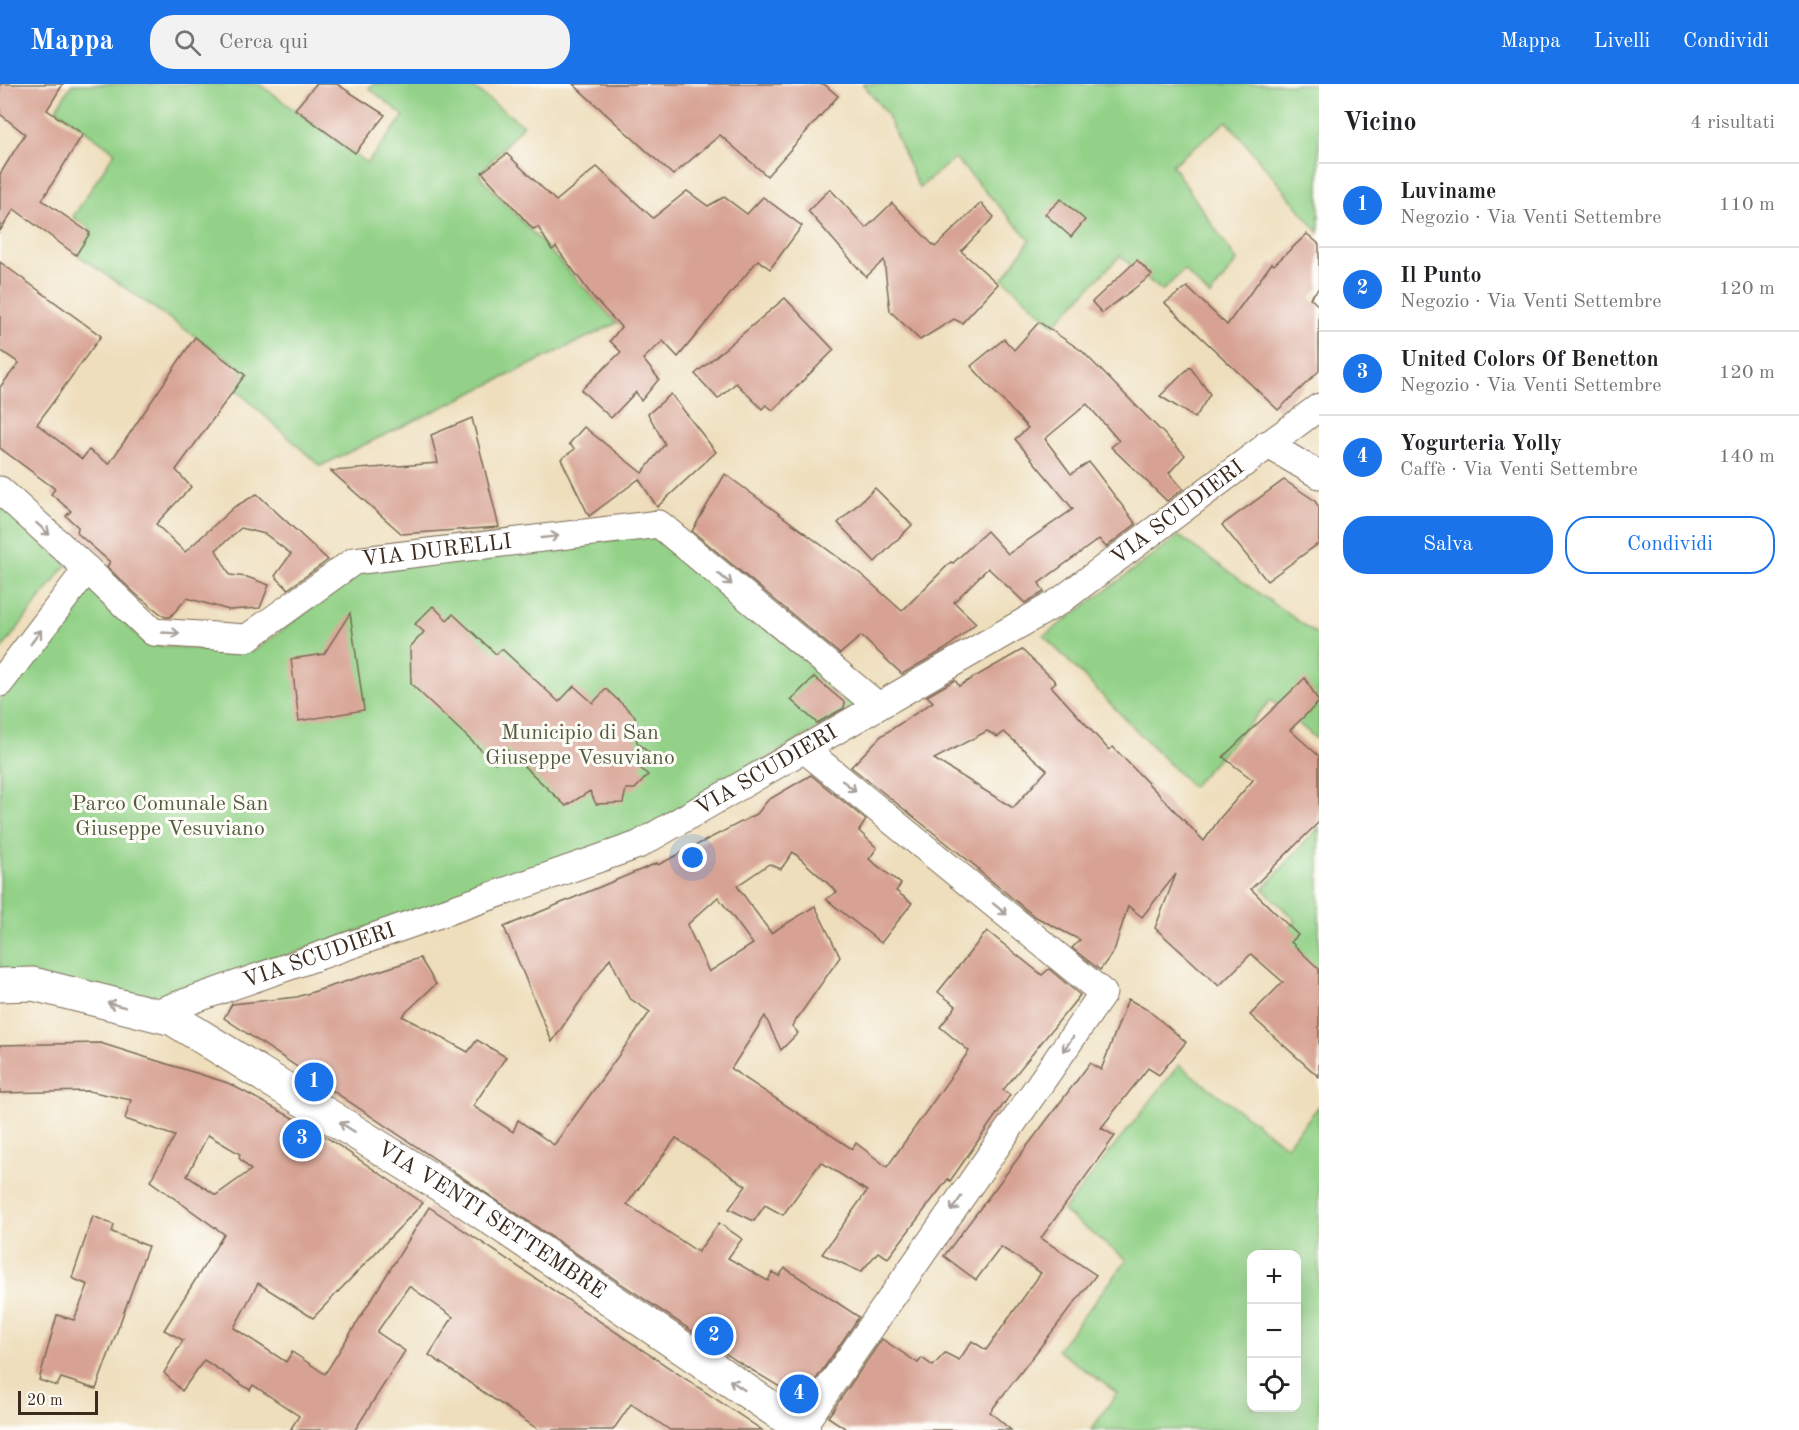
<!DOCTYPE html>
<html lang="it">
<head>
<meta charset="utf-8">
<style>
  :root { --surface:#fff; --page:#f2f2f2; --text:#202124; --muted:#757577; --line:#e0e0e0; --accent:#1a73e8 }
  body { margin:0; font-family:"Old Standard TT",serif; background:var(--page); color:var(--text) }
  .controls { position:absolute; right:18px; bottom:18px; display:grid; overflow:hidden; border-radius:12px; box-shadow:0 6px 24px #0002 }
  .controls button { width:54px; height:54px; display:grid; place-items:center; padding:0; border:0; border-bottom:2px solid var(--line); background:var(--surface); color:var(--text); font:30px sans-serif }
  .scale { position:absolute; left:18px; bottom:15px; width:80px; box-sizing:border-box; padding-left:6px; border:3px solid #3b2a1e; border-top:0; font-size:16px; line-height:21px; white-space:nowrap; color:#3b2a1e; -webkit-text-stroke:4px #fdfcf7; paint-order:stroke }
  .you { position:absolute; left:693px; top:774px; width:21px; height:21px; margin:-15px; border:4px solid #fff; border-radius:50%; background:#1a73e8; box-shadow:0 0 0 9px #1a73e833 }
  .badge { display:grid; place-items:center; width:39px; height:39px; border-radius:50%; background:var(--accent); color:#fff; font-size:20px; font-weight:700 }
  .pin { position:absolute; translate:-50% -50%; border:3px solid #fff; box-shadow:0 2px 6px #0006 }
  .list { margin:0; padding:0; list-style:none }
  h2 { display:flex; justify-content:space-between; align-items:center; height:78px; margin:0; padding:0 24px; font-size:26px }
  h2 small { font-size:20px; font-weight:400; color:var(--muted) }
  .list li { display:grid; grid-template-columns:39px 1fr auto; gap:18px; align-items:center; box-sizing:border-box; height:84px; padding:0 24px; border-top:2px solid var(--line) }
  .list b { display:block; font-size:22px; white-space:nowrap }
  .list p { margin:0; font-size:20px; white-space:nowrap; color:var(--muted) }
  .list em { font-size:20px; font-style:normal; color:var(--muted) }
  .actions { display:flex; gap:12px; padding:18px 24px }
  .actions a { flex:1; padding:14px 0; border:2px solid var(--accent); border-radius:24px; text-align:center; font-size:21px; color:var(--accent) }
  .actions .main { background:var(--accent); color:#fff }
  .icon { flex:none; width:33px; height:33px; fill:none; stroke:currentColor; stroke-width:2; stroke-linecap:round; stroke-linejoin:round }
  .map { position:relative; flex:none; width:1319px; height:1346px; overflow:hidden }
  header { display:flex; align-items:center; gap:36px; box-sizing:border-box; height:84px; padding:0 30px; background:var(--accent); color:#fff }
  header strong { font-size:28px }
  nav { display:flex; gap:33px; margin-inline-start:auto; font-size:21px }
  .search { width:420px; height:54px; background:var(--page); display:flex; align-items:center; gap:15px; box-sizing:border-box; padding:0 21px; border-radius:24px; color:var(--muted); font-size:22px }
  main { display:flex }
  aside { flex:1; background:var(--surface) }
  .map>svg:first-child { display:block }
  .green { fill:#92d187; stroke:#667e52; stroke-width:1.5; fill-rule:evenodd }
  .building { fill:#d7a293; fill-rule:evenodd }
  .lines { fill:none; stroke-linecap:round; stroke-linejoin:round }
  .street-casing { stroke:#7a6955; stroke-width:29 }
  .secondary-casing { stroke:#7a6955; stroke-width:35 }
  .street { stroke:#fff; stroke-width:27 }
  .secondary { stroke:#fff; stroke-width:33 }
  .oneway { stroke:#a79f9a }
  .labels { text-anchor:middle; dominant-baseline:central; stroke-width:6; stroke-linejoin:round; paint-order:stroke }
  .street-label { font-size:22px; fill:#3b2a1e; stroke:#fdfcf7 }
  .park-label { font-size:22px; fill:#555c3e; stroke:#fdfcf7 }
</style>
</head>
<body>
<header>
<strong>Mappa</strong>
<div class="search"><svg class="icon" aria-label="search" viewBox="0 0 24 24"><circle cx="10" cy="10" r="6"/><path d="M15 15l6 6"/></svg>Cerca qui</div>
<nav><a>Mappa</a><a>Livelli</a><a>Condividi</a></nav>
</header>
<main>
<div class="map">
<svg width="1319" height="1346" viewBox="0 0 1319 1346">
  <rect width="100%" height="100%" fill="#fdfcf7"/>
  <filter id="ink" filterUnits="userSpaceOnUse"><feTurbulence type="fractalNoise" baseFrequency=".0167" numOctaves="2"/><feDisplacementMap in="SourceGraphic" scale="12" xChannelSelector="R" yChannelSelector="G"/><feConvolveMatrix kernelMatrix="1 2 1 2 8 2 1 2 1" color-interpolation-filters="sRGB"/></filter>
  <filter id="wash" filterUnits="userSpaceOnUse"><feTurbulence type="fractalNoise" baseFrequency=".008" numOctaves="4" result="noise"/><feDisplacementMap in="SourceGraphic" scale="24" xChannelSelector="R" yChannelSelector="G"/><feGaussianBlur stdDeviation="1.35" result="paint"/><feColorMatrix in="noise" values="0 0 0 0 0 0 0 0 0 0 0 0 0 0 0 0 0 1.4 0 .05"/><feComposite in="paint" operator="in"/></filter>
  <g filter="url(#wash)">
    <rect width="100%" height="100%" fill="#eedebc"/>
    <g class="green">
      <path d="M72 0H259L367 79 404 32 369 4 372 0H468L523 41 479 91 617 239 320 382 231 301 242 285 75 169 91 145 73 133 115 68 56 25Z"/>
      <path d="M863 0H1319V149L1227 37 1172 81 1237 177 1210 212 1184 186 1162 207 1120 172 1054 241 1003 195 1030 156 955 74 919 104 886 29Z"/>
      <path d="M0 421 67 480 0 567Z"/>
      <path d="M656 450 860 620 631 753 152 918 0 890V615L88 501 147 561 253 568 362 486Z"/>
      <path d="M1179 452 1319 552V657L1271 616 1192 703 1044 552Z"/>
      <path d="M1319 743V891L1277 853 1296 837 1263 805Z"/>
      <path d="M1179 981 1286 1062 1319 1022V1346H1091L1117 1309 1057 1266 1127 1176 1063 1127ZM1252 1170H1296V1324H1252Z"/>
    </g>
    <g id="blocks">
      <g class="building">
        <path d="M0 0H63L47 26 83 50 42 116 90 149 76 171 14 125 0 147V90L25 50 0 30Z"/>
        <path d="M316 0H337L385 31 355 69 295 25Z"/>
        <path d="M573 0H824L838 12 767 92 720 51 673 91Z"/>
        <path d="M507 70 556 117 597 83 653 134 687 107 708 122 724 113 747 130 763 113 802 142 770 185 758 176 678 273 663 257 643 275 659 295 641 317 636 308 611 334 581 306 621 268 610 257 621 243 593 213 556 163 552 166 538 143 533 145 482 88Z"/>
        <path d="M830 105 866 144 892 119 935 163 981 119 994 133 961 167 998 200 962 239 954 235 920 256 890 227 884 176 866 193 808 127Z"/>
        <path d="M1061 115 1085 136 1071 153 1045 130Z"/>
        <path d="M1307 150 1319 160V204L1310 214 1319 222V287L1278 326 1165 219 1187 203 1227 241 1272 179 1274 181Z"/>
        <path d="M1137 176 1152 191 1102 229 1092 218Z"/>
        <path d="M0 178 101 252 37 340 82 375 89 366 109 380 195 253 245 291 176 386 191 403 156 440 185 468 234 423 257 410 328 476 288 505 275 492 291 470 265 450 241 444 216 466 230 491 247 493 269 501 260 524 229 526 187 514 170 533H165L138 512 107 483 110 478 77 449 78 443 66 432 71 427 51 410 55 405 0 364V303L19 279 0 266Z"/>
        <path d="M785 214 834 266 773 326 766 321 762 325 736 299 718 315 695 290Z"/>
        <path d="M1039 238 1082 267 1185 371 1169 389 1183 405 1167 417 1111 363 1119 357 1087 320 1045 355 1071 390 1089 378 1136 440 1106 463 1099 455 1039 499 1044 508 1025 519 988 484 954 518 976 539 947 564 902 590 861 552 840 570 692 447 725 390 862 491 902 527 951 478 953 479 987 447 1008 470 1073 425 1015 355 1028 344 971 282 1004 255 1014 266Z"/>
        <path d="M1190 283 1210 310 1195 334 1160 312Z"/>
        <path d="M671 310 716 368 657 423 639 395 589 432 561 375 575 365 569 360 584 343 642 389 665 360 648 330Z"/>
        <path d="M472 334 499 443 402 450 331 387 438 379 431 351Z"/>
        <path d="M1284 396 1314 416 1319 423V459L1267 497 1222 441Z"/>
        <path d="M875 404 912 441 875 478 838 439Z"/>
        <path d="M433 522 447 536 453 530 496 570 502 565 559 618 574 602 593 619 606 605 635 632 637 658 651 671 639 683 648 691 635 705H626L623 719 596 720 590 707 566 722 507 666 495 679 411 600 410 563 424 548 415 540Z"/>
        <path d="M350 529 364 626 299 637 291 575 324 570Z"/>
        <path d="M1022 566 1056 598 1051 602 1109 666 1113 663 1204 757 1220 734 1253 696 1223 673 1305 594 1319 618 1290 646 1319 672V738L1251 805 1298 851 1291 858 1319 885V993L1250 931 1283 898 1251 870 1219 902 1155 844 1176 790 1142 833 1128 822 1114 867 1100 886 1072 864 1080 856 1034 832 978 786 979 785 851 683 881 652 933 618 927 612 955 596 959 602ZM987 647 998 653 1004 648 1047 686 1013 724 934 675Z"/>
        <path d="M814 593 845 619 844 624 817 639 791 616Z"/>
        <path d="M811 691 866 736 859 747 877 764 869 775 901 800 896 807 912 819 881 859 826 815 837 808 793 768 781 785 769 780 737 802 771 849 815 822 840 873 792 942 798 949 781 966 765 932 731 985 852 1065 856 1059 887 1083 969 967 940 943 956 922 938 908 987 847 1042 891 1049 885 1080 911 1003 1006 1010 1011 950 1097 948 1095 888 1174 878 1168 861 1188 822 1170 867 1107 821 1078 783 1131 765 1121 754 1137 729 1125 746 1102 676 1054 627 1120 698 1168 719 1139 742 1155 728 1174 768 1197 772 1188 779 1192 785 1184 859 1233 799 1320 784 1309 785 1306 737 1277 224 934 232 920 297 913 420 874 436 900 402 932 468 968 477 956 506 973 473 1022 513 1048 518 1036 554 1061 650 928 629 914 610 874 552 958 504 843 657 779 658 781 757 730 768 716ZM718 813 753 860 709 888 687 841Z"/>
        <path d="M1128 915 1148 926 1186 958 1159 991 1148 984 1101 1044 1115 1052 1041 1154 1096 1191 990 1328 1011 1346H848L828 1333 882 1255 918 1279 922 1274 933 1282 945 1269 959 1276 972 1257 986 1266 1041 1189 1001 1163 976 1196 944 1172 1090 979 1101 986Z"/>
        <path d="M100 959 228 999 317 1047 423 1119 313 1234 258 1199 234 1244 286 1278 292 1268 325 1290 429 1123 762 1346H670L631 1320 613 1346H539L429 1271 453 1233 409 1202 377 1248 405 1267 355 1346H290L299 1332 253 1301 250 1306 204 1276 182 1307 164 1289 183 1256 164 1246 224 1150 150 1097 175 1052 125 1035 131 1016 89 1007 0 1009V961ZM208 1051 240 1070 239 1074 251 1086 216 1111 187 1092Z"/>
        <path d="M93 1132 114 1141 112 1148 148 1162 96 1305 61 1294 57 1302 39 1296 57 1231 74 1236 88 1201 72 1194Z"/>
      </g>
    </g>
  </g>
  <g filter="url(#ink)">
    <use href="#blocks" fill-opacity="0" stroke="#7a6955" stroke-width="1.5"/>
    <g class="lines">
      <g class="street-casing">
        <g id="street">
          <path d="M1267 360 1319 391"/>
          <path d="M0 406 87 485"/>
          <path id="s1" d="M0 599 87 485 153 548 247 554 354 477 659 440 878 622"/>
          <path id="s2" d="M152 930 638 761 1060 517 1319 323"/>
          <path d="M801 1344 1103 909 804 665"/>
        </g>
      </g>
      <g class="secondary-casing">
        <g id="secondary">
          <path id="s3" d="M0 901 33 900 173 935 461 1114 804 1346"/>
        </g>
      </g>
      <use href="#street" class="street"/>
      <use href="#secondary" class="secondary"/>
    </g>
    <defs><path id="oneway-shaft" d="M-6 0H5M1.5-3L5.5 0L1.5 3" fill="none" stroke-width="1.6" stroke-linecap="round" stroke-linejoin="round" transform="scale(1.5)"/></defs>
    <g class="oneway">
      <use href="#oneway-shaft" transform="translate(43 445) rotate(42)"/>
      <use href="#oneway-shaft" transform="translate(550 453) rotate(-7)"/>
      <use href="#oneway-shaft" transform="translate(725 495) rotate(40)"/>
      <use href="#oneway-shaft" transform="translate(171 549) rotate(3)"/>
      <use href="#oneway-shaft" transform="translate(36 553) rotate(-53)"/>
      <use href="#oneway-shaft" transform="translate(849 702) rotate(39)"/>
      <use href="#oneway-shaft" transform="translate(1000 825) rotate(39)"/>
      <use href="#oneway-shaft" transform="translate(116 921) rotate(-166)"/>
      <use href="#oneway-shaft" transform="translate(1068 960) rotate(125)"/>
      <use href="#oneway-shaft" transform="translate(347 1043) rotate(-148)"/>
      <use href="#oneway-shaft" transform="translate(956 1120) rotate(125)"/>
      <use href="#oneway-shaft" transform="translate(737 1301) rotate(-146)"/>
    </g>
  </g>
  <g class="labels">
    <g class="street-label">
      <text stroke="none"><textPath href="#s2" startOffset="1149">VIA SCUDIERI</textPath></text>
      <text stroke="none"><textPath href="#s1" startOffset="544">VIA DURELLI</textPath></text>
      <text stroke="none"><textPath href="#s2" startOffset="663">VIA SCUDIERI</textPath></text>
      <text stroke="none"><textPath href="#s2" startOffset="177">VIA SCUDIERI</textPath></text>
      <text stroke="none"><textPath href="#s3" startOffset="554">VIA VENTI SETTEMBRE</textPath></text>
    </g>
    <g class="park-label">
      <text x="580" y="649">Municipio di San<tspan x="580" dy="25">Giuseppe Vesuviano</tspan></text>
      <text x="170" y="720">Parco Comunale San<tspan x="170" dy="25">Giuseppe Vesuviano</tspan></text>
    </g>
  </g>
</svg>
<div class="controls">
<button>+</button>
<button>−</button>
<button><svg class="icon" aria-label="locate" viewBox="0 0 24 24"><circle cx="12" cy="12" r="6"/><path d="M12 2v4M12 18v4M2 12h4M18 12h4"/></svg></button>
</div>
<div class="scale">20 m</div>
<div class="you"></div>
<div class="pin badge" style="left:314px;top:998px">1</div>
<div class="pin badge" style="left:714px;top:1252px">2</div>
<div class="pin badge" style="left:302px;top:1055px">3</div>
<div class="pin badge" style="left:799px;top:1310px">4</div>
</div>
<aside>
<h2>Vicino<small>4 risultati</small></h2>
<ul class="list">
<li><span class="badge">1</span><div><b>Luviname</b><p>Negozio · Via Venti Settembre</p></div><em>110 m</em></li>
<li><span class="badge">2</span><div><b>Il Punto</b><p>Negozio · Via Venti Settembre</p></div><em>120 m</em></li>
<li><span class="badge">3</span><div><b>United Colors Of Benetton</b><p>Negozio · Via Venti Settembre</p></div><em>120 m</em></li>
<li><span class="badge">4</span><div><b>Yogurteria Yolly</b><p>Caffè · Via Venti Settembre</p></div><em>140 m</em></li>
</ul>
<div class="actions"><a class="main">Salva</a><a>Condividi</a></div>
</aside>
</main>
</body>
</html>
